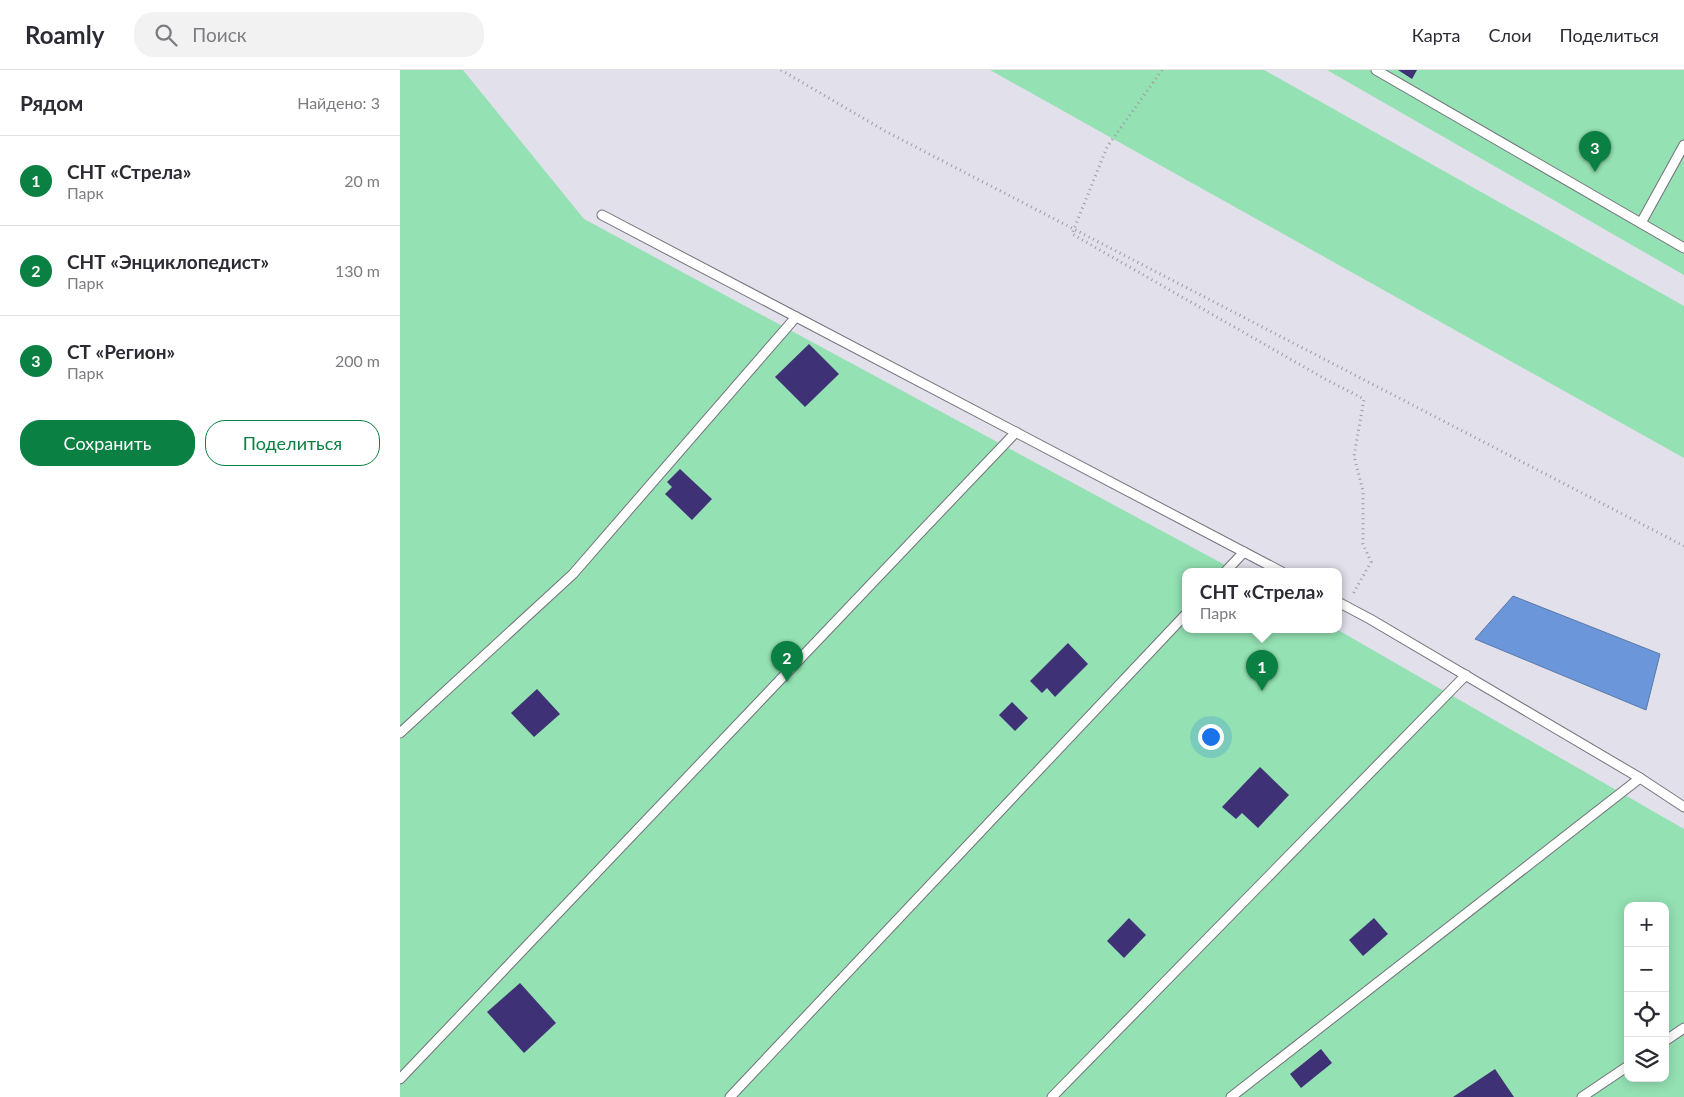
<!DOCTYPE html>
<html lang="ru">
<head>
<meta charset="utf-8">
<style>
  :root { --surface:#fff; --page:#f2f2f3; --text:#2b2b33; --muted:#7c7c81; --line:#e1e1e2; --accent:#0b8043 }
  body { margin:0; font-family:Lato,sans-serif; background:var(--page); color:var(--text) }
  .controls { position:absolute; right:15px; bottom:15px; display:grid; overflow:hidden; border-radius:10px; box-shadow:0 2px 12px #0003 }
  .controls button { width:45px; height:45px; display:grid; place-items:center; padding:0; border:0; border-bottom:1px solid var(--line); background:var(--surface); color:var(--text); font:25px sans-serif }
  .you { position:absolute; left:810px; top:666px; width:18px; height:18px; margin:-12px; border:4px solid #fff; border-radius:50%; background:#1a73e8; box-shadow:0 0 0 8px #1a73e833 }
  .badge { display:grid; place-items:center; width:32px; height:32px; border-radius:50%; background:var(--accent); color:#fff; font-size:16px; font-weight:700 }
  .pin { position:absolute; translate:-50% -41px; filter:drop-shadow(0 1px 2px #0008) }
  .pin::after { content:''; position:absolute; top:26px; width:18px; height:15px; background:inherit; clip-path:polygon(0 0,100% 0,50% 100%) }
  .popup { position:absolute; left:782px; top:498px; width:160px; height:65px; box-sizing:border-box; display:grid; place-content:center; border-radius:10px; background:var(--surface); filter:drop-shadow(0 1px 4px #0005); font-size:16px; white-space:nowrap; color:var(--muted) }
  .popup b { font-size:19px; color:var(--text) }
  .popup::after { content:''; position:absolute; left:50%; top:100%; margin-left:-10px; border:10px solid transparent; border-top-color:var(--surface) }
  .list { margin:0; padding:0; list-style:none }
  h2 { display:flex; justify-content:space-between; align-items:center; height:65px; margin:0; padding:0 20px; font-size:21px }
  h2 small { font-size:16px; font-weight:400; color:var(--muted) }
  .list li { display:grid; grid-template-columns:32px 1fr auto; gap:15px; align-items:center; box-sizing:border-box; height:90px; padding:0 20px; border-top:1px solid var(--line) }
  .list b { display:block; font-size:19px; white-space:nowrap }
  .list p { margin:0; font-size:16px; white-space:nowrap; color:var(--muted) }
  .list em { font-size:16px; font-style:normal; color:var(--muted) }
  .actions { display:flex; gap:10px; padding:15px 20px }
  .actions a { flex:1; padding:11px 0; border:1px solid var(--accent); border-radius:20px; text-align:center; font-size:18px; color:var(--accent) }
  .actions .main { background:var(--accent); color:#fff }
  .icon { flex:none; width:28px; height:28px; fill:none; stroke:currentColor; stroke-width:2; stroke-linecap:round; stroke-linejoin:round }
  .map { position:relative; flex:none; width:1284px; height:1027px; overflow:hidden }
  header { display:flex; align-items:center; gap:30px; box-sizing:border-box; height:70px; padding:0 25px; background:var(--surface); border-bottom:1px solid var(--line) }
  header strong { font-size:24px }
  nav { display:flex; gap:28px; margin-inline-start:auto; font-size:18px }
  .search { width:350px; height:45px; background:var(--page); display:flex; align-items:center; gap:12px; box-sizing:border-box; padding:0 18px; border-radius:20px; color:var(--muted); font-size:19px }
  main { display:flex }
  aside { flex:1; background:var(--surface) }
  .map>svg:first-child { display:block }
  .green { fill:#94e1b3; fill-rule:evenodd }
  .water { fill:#6b96d9; stroke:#5b79a9 }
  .building { fill:#3f3175 }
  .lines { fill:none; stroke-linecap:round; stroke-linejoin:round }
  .service-casing { stroke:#72727b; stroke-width:11 }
  .path { stroke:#9c9ba3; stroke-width:3; stroke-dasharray:1 4; stroke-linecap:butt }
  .service { stroke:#fff; stroke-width:9 }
</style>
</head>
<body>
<header>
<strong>Roamly</strong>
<div class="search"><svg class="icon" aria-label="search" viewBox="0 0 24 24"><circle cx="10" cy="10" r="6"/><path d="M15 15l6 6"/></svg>Поиск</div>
<nav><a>Карта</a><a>Слои</a><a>Поделиться</a></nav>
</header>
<main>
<aside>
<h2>Рядом<small>Найдено: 3</small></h2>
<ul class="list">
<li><span class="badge">1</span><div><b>СНТ «Стрела»</b><p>Парк</p></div><em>20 m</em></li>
<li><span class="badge">2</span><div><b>СНТ «Энциклопедист»</b><p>Парк</p></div><em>130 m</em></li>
<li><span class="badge">3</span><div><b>СТ «Регион»</b><p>Парк</p></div><em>200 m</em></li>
</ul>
<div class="actions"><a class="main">Сохранить</a><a>Поделиться</a></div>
</aside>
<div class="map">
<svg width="1284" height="1027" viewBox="0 0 1284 1027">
  <rect width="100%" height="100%" fill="#e1e0eb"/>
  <g class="green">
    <path d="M0 0H63L184 149 838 502H786V560H938L1284 759V1027H0ZM1228 836H1265V1008H1228Z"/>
    <path d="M590 0H864L1284 236V388Z"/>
    <path d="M927 0H1284V205Z"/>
  </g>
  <path class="water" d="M1113 526 1260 584 1246 640 1075 569Z"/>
  <g class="building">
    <path d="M998 0H1017L1012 9Z"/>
    <path d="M409 274 439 304 405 337 375 307Z"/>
    <path d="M280 399 312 429 292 450 265 424 272 417 267 412Z"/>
    <path d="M668 573 688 594 655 627 647 618 642 623 630 611Z"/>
    <path d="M137 619 160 644 134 667 111 643Z"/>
    <path d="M612 632 628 648 615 661 599 645Z"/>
    <path d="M860 697 889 725 858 758 842 743 836 749 822 737Z"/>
    <path d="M729 848 746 865 724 888 707 871Z"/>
    <path d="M974 848 988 864 963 886 949 870Z"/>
    <path d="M120 913 156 953 124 983 87 942Z"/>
    <path d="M921 979 932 993 901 1018 890 1004Z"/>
    <path d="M1095 999 1114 1027H1053Z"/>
  </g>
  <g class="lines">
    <g class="service-casing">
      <g id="service">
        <path d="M976 0 1284 178"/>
        <path d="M202 145 882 502"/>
        <path d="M1241 153 1284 75"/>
        <path d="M825 502 844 482"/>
        <path d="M938 532 970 549 1240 708 1284 737"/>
        <path d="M0 663 173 504 396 247"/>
        <path d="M1265 971 1284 958"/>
        <path d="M0 1009 616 362"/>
        <path d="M330 1027 786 544"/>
        <path d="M652 1027 1066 605"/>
        <path d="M831 1027 1240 708"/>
        <path d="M1182 1027 1228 996"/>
      </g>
    </g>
    <g class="path">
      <path d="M381 0 485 61 1284 476"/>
      <path d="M762 0 707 77 672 164 925 309 964 329 954 386 963 421V474L971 492 953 524"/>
    </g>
    <use href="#service" class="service"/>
  </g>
</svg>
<div class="controls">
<button>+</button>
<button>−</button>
<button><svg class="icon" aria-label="locate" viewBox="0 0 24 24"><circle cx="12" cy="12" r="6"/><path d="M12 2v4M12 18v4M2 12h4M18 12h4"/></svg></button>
<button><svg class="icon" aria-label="layers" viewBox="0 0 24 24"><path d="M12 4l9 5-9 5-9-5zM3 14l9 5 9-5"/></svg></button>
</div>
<div class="you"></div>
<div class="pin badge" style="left:862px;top:621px">1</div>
<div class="popup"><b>СНТ «Стрела»</b>Парк</div>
<div class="pin badge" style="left:387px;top:612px">2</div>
<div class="pin badge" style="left:1195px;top:102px">3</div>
</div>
</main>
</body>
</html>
